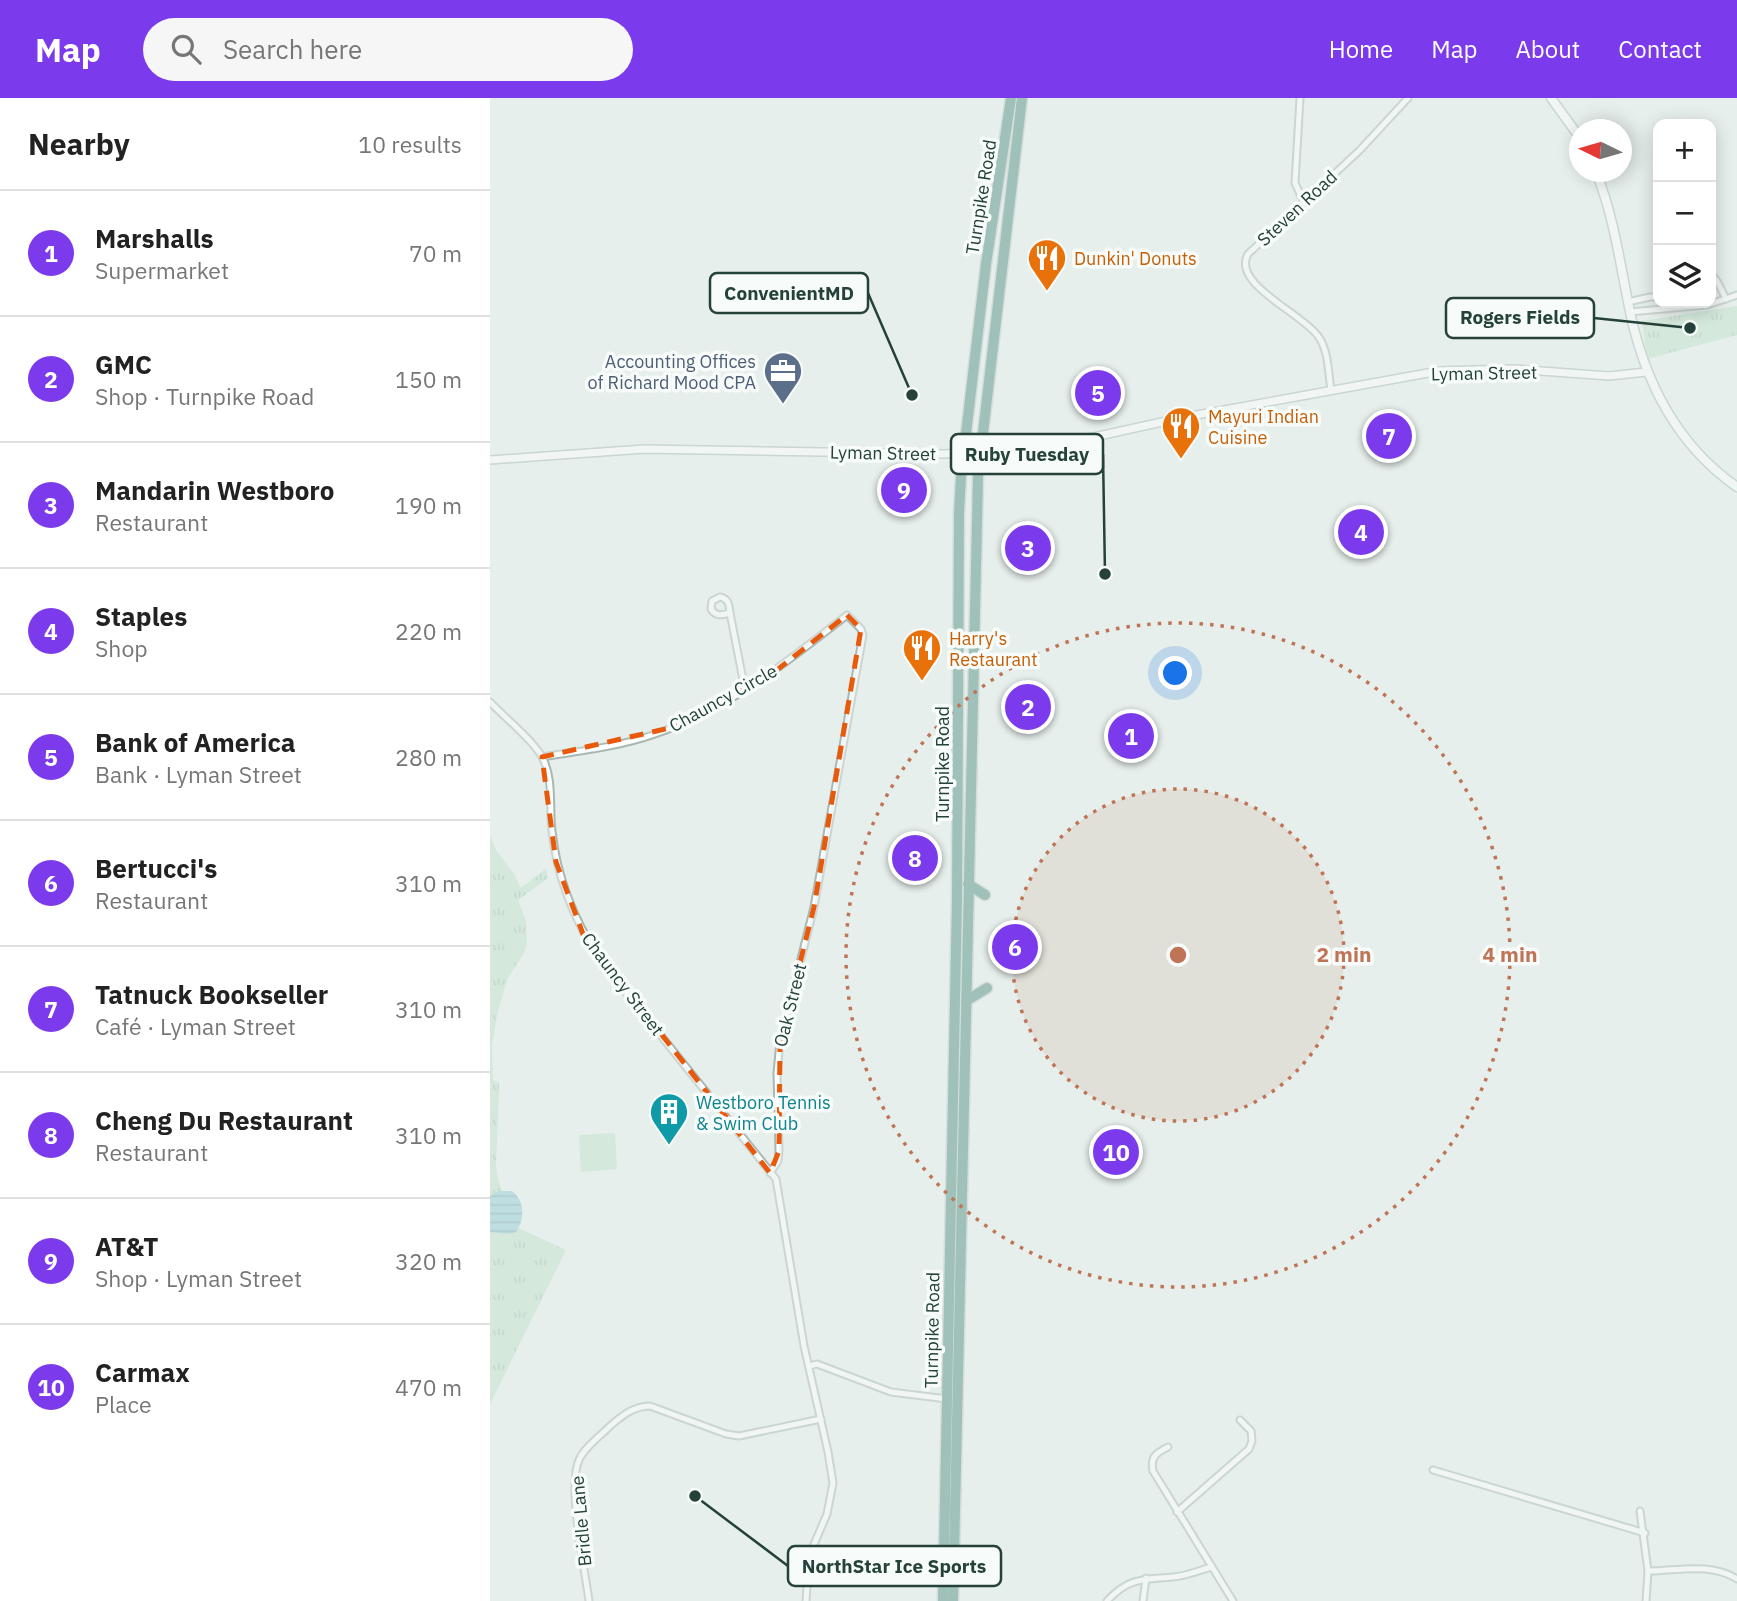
<!DOCTYPE html>
<html lang="en">
<head>
<meta charset="utf-8">
<style>
  :root { --surface:#fff; --page:#f6f6f6; --text:#222; --muted:#767676; --line:#e0e0e0; --accent:#7c3aed }
  body { margin:0; font-family:"IBM Plex Sans",sans-serif; background:var(--page); color:var(--text) }
  .controls { position:absolute; right:21px; top:21px; display:grid; overflow:hidden; border-radius:14px; box-shadow:0 4px 18px #0003 }
  .controls button { width:63px; height:63px; display:grid; place-items:center; padding:0; border:0; border-bottom:2px solid var(--line); background:var(--surface); color:var(--text); font:35px sans-serif }
  .compass { position:absolute; left:1079px; top:21px; width:63px; height:63px; border-radius:50%; background:var(--surface); box-shadow:0 4px 18px #0003; rotate:275deg }
  .you { position:absolute; left:686px; top:576px; width:24px; height:24px; margin:-18px; border:5px solid #fff; border-radius:50%; background:#1a73e8; box-shadow:0 0 0 10px #1a73e833 }
  .badge { display:grid; place-items:center; width:46px; height:46px; border-radius:50%; background:var(--accent); color:#fff; font-size:23px; font-weight:700 }
  .pin { position:absolute; translate:-50% -50%; border:4px solid #fff; box-shadow:0 2px 7px #0006 }
  .list { margin:0; padding:0; list-style:none }
  h2 { display:flex; justify-content:space-between; align-items:center; height:91px; margin:0; padding:0 28px; font-size:30px }
  h2 small { font-size:23px; font-weight:400; color:var(--muted) }
  .list li { display:grid; grid-template-columns:46px 1fr auto; gap:21px; align-items:center; box-sizing:border-box; height:126px; padding:0 28px; border-top:2px solid var(--line) }
  .list b { display:block; font-size:26px; white-space:nowrap }
  .list p { margin:0; font-size:23px; white-space:nowrap; color:var(--muted) }
  .list em { font-size:23px; font-style:normal; color:var(--muted) }
  .icon { flex:none; width:38px; height:38px; fill:none; stroke:currentColor; stroke-width:2; stroke-linecap:round; stroke-linejoin:round }
  .map { position:relative; flex:none; width:1247px; height:1503px; overflow:hidden }
  header { display:flex; align-items:center; gap:42px; box-sizing:border-box; height:98px; padding:0 35px; background:var(--accent); color:#fff }
  header strong { font-size:33px }
  nav { display:flex; gap:38px; margin-inline-start:auto; font-size:24px }
  .search { width:490px; height:63px; background:var(--page); display:flex; align-items:center; gap:18px; box-sizing:border-box; padding:0 24px; border-radius:38px; color:var(--muted); font-size:26px }
  main { display:flex }
  aside { flex:1; background:var(--surface) }
  .map>svg:first-child { display:block }
  .grass { fill:url(#grass-tufts) }
  .garden { fill:#bfe0c8 }
  .water { fill:url(#water-rules) }
  .lines { fill:none; stroke-linecap:round; stroke-linejoin:round }
  .minor-casing { stroke:#a8b8b2; stroke-width:9 }
  .tertiary-casing { stroke:#a8b8b2; stroke-width:10 }
  .secondary-casing { stroke:#a4bbb3; stroke-width:11 }
  .trunk-casing { stroke:#c2cac8; stroke-width:13 }
  .minor { stroke:#fff; stroke-width:5 }
  .tertiary { stroke:#fff; stroke-width:7 }
  .secondary { stroke:#fff; stroke-width:8 }
  .trunk { stroke:#4c8a7c; stroke-width:10 }
  .marked { fill:none; stroke:#e8590c; stroke-width:5; stroke-dasharray:14 9; stroke-linejoin:round }
  .ring { fill:none; stroke:#c07456; stroke-width:3.5; stroke-dasharray:3.5 7 }
  .labels { text-anchor:middle; dominant-baseline:central; stroke-width:7; stroke-linejoin:round; paint-order:stroke }
  .street-label { font-size:18px; fill:#24423a; stroke:#f7fbf9 }
  .food-label { font-size:18px; fill:#c56008; stroke:#f7fbf9; text-anchor:start }
  .service-label { font-size:18px; fill:#4e5e75; stroke:#f7fbf9; text-anchor:end }
  .culture-label { font-size:18px; fill:#0d838f; stroke:#f7fbf9; text-anchor:start }
  .centre { fill:#c07456; stroke:#f7fbf9; stroke-width:3.5 }
  .ring-label { font-size:21px; text-anchor:middle; font-weight:bold; fill:#c07456; stroke:#f7fbf9; stroke-width:7; stroke-linejoin:round; paint-order:stroke }
  .leader { fill:none; stroke:#24423a; stroke-width:2.5 }
  .callout-dot { fill:#24423a; stroke:#f7fbf9; stroke-width:2.5 }
  .callout { fill:#f7fbf9; stroke:#24423a; stroke-width:2.5 }
  .callout-label { font-size:19px; text-anchor:middle; font-weight:bold; fill:#24423a }
</style>
</head>
<body>
<header>
<strong>Map</strong>
<div class="search"><svg class="icon" aria-label="search" viewBox="0 0 24 24"><circle cx="10" cy="10" r="6"/><path d="M15 15l6 6"/></svg>Search here</div>
<nav><a>Home</a><a>Map</a><a>About</a><a>Contact</a></nav>
</header>
<main>
<aside>
<h2>Nearby<small>10 results</small></h2>
<ul class="list">
<li><span class="badge">1</span><div><b>Marshalls</b><p>Supermarket</p></div><em>70 m</em></li>
<li><span class="badge">2</span><div><b>GMC</b><p>Shop · Turnpike Road</p></div><em>150 m</em></li>
<li><span class="badge">3</span><div><b>Mandarin Westboro</b><p>Restaurant</p></div><em>190 m</em></li>
<li><span class="badge">4</span><div><b>Staples</b><p>Shop</p></div><em>220 m</em></li>
<li><span class="badge">5</span><div><b>Bank of America</b><p>Bank · Lyman Street</p></div><em>280 m</em></li>
<li><span class="badge">6</span><div><b>Bertucci's</b><p>Restaurant</p></div><em>310 m</em></li>
<li><span class="badge">7</span><div><b>Tatnuck Bookseller</b><p>Café · Lyman Street</p></div><em>310 m</em></li>
<li><span class="badge">8</span><div><b>Cheng Du Restaurant</b><p>Restaurant</p></div><em>310 m</em></li>
<li><span class="badge">9</span><div><b>AT&amp;T</b><p>Shop · Lyman Street</p></div><em>320 m</em></li>
<li><span class="badge">10</span><div><b>Carmax</b><p>Place</p></div><em>470 m</em></li>
</ul>
</aside>
<div class="map">
<svg width="1247" height="1503" viewBox="0 0 1247 1503">
  <defs>
    <pattern id="grass-tufts" width="24" height="20" patternUnits="userSpaceOnUse" patternTransform="scale(1.75)"><rect width="24" height="20" fill="#bfe0c8"/><path d="M3 7l-1-3M5 7V3M7 7l1-3M15 17l-1-3M17 17v-4M19 17l1-3" fill="none" stroke="#a4c1ad"/></pattern>
    <pattern id="water-rules" width="6" height="5" patternUnits="userSpaceOnUse" patternTransform="scale(1.75)"><rect width="6" height="5" fill="#8ec9d4"/><path d="M0 2.5h6" fill="none" stroke="#74a5ad"/></pattern>
  </defs>
  <rect width="100%" height="100%" fill="#e6efeb"/>
  <g class="grass">
    <path d="M1247 208V237L1157 261 1152 223Z"/>
    <path d="M0 738 6 752 25 777 30 790 56 771 58 780 28 802 36 823 37 846 34 855 18 880 8 913 2 947 3 982 9 985V991L6 1068 8 1081 24 1128 76 1152 0 1306Z"/>
  </g>
  <path class="garden" d="M125 1035 127 1071 91 1074 89 1037Z"/>
  <path class="water" d="M9 1093H22C35 1103 35 1121 26 1134L19 1136 0 1134V1098Z"/>
  <g class="lines">
    <g class="minor-casing">
      <g id="minor">
        <path d="M810 0 805 85 814 105"/>
        <path d="M1221 176 1227 183 1236 201"/>
        <path d="M1138 204 1160 199H1168"/>
        <path d="M1140 214 1217 207 1247 197"/>
        <path d="M841 292C838 274 839 253 828 238 812 215 741 186 758 156L870 52 918 0"/>
        <path d="M240 515C232 517 226 519 221 511L222 503 230 499C239 501 239 507 240 515L255 592"/>
        <path d="M0 604C14 619 43 642 52 659 64 680 59 710 62 733 67 781 84 822 110 862L286 1081 314 1248 338 1354 343 1385 337 1416 319 1458 316 1503"/>
        <path d="M52 659C89 653 127 649 162 637 236 613 297 564 357 517L371 531 373 537 324 809 290 944 287 975 289 1053 288 1063 280 1075"/>
        <path d="M319 1268 327 1266 401 1294 457 1301"/>
        <path d="M678 1349C666 1355 660 1359 663 1373L743 1503"/>
        <path d="M943 1372 1155 1435"/>
        <path d="M1150 1413 1158 1473 1156 1503"/>
        <path d="M687 1414 759 1351 762 1343 761 1333 750 1322"/>
        <path d="M1158 1473C1188 1473 1220 1464 1247 1481"/>
        <path d="M99 1503C95 1472 77 1388 89 1362 94 1350 108 1340 118 1330 130 1319 143 1308 160 1308L236 1336 249 1338 331 1321"/>
        <path d="M617 1503C639 1479 653 1482 683 1479 696 1478 708 1473 721 1469"/>
        <path d="M653 1503 656 1480"/>
      </g>
    </g>
    <g class="tertiary-casing">
      <path id="tertiary" d="M0 362 154 351 452 356 510 354 586 343 690 320 949 273 1025 271 1119 278 1156 274"/>
    </g>
    <g class="secondary-casing">
      <g id="secondary">
        <path d="M1061 0 1090 40"/>
        <path d="M1106 74C1123 116 1129 159 1138 204 1152 278 1184 345 1247 389"/>
      </g>
    </g>
    <g class="trunk-casing">
      <g id="trunk">
        <path d="M478 786 495 797"/>
        <path d="M476 903 497 890"/>
        <path d="M453 1503 467 802 469 415 471 378 496 166 521 0"/>
        <path d="M463 1503 488 378 532 0"/>
      </g>
    </g>
    <use href="#minor" class="minor"/>
    <use href="#tertiary" class="tertiary"/>
    <use href="#secondary" class="secondary"/>
    <use href="#trunk" class="trunk"/>
  </g>
  <path d="M0 0H1247V1503H0ZM357 517 371 531 324 809 290 944 289 1053 280 1075 93 836 66 764 52 659 184 629 283 575Z" fill="#e6efeb" fill-opacity=".55" fill-rule="evenodd"/>
  <path class="marked" d="M357 517 371 531 324 809 290 944 289 1053 280 1075 93 836 66 764 52 659 184 629 283 575Z"/>
  <circle cx="688" cy="857" r="166" fill="#c07456" fill-opacity=".12"/>
  <g class="ring">
    <circle cx="688" cy="857" r="166"/>
    <circle cx="688" cy="857" r="332"/>
  </g>
  <defs>
    <g id="restaurant-pin" transform="scale(2.0125)"><path d="M0 17L-7.5 6A9.5 9.5 0 1 1 7.5 6Z" fill="#e8710a" stroke="#f7fbf9"/><path d="M-5-6h1v4h1v-4h1v4h1v-4h1v5L-1.5 .5V6h-2V.5L-5-1ZM5-6V6H3V1.5H1.5Q1.5-4 5-6Z" fill="#fff"/></g>
    <g id="office-pin" transform="scale(2.0125)"><path d="M0 17L-7.5 6A9.5 9.5 0 1 1 7.5 6Z" fill="#5c6f8a" stroke="#f7fbf9"/><path d="M-6-3h4V-5.5h4V-3h4V5H-6ZM-1-4.5V-3h2v-1.5ZM-6 0V1H6V0Z" fill="#fff"/></g>
    <g id="building-pin" transform="scale(2.0125)"><path d="M0 17L-7.5 6A9.5 9.5 0 1 1 7.5 6Z" fill="#0f9aa8" stroke="#f7fbf9"/><path d="M-4-6H4V6H1V3H-1V6H-4ZM-2.5-4.3h1.7v1.8h-1.7ZM.8-4.3h1.7v1.8H.8ZM-2.5-1h1.7V.8h-1.7ZM.8-1h1.7V.8H.8Z" fill="#fff"/></g>
  </defs>
  <g fill-rule="evenodd">
    <use href="#restaurant-pin" x="557" y="160"/>
    <use href="#office-pin" x="293" y="273"/>
    <use href="#restaurant-pin" x="691" y="328"/>
    <use href="#restaurant-pin" x="432" y="550"/>
    <use href="#building-pin" x="179" y="1014"/>
  </g>
  <g class="labels">
    <g class="street-label">
      <text transform="translate(491 99) rotate(-81)">Turnpike Road</text>
      <text transform="translate(807 110) rotate(-43)">Steven Road</text>
      <text transform="translate(994 275) rotate(-1)">Lyman Street</text>
      <text transform="translate(393 355) rotate(1)">Lyman Street</text>
      <text transform="translate(233 600) rotate(-29)">Chauncy Circle</text>
      <text transform="translate(452 666) rotate(-90)">Turnpike Road</text>
      <text transform="translate(133 886) rotate(53)">Chauncy Street</text>
      <text transform="translate(300 907) rotate(-76)">Oak Street</text>
      <text transform="translate(442 1232) rotate(-89)">Turnpike Road</text>
      <text transform="translate(91 1423) rotate(-95)">Bridle Lane</text>
    </g>
    <g class="food-label">
      <text x="584" y="160">Dunkin' Donuts</text>
      <text x="718" y="318">Mayuri Indian<tspan x="718" dy="21">Cuisine</tspan></text>
      <text x="459" y="540">Harry's<tspan x="459" dy="21">Restaurant</tspan></text>
    </g>
    <g class="service-label">
      <text x="266" y="263">Accounting Offices<tspan x="266" dy="21">of Richard Mood CPA</tspan></text>
    </g>
    <g class="culture-label">
      <text x="206" y="1004">Westboro Tennis<tspan x="206" dy="21">&amp; Swim Club</tspan></text>
    </g>
  </g>
  <circle cx="688" cy="857" r="10" class="centre"/>
  <g class="ring-label">
    <text x="854" y="864">2 min</text>
    <text x="1020" y="864">4 min</text>
  </g>
  <path class="leader" d="M422 297L378 195M1200 230L1104 220M615 476L613 356M205 1398L298 1468"/>
  <g class="callout-dot">
    <circle cx="422" cy="297" r="7"/>
    <circle cx="1200" cy="230" r="7"/>
    <circle cx="615" cy="476" r="7"/>
    <circle cx="205" cy="1398" r="7"/>
  </g>
  <g class="callout">
    <rect x="220" y="175" width="158" height="40" rx="7"/>
    <rect x="956" y="200" width="148" height="40" rx="7"/>
    <rect x="461" y="336" width="152" height="40" rx="7"/>
    <rect x="298" y="1448" width="213" height="40" rx="7"/>
  </g>
  <g class="callout-label">
    <text x="299" y="202">ConvenientMD</text>
    <text x="1030" y="226">Rogers Fields</text>
    <text x="537" y="363">Ruby Tuesday</text>
    <text x="404" y="1475">NorthStar Ice Sports</text>
  </g>
</svg>
<div class="controls">
<button>+</button>
<button>−</button>
<button><svg class="icon" aria-label="layers" viewBox="0 0 24 24"><path d="M12 4l9 5-9 5-9-5zM3 14l9 5 9-5"/></svg></button>
</div>
<svg class="compass" viewBox="-18 -18 36 36"><path d="M0-13l5 13h-10z" fill="#e53935"/><path d="M0 13l5-13h-10z" fill="#767676"/></svg>
<div class="you"></div>
<div class="pin badge" style="left:641px;top:638px">1</div>
<div class="pin badge" style="left:538px;top:609px">2</div>
<div class="pin badge" style="left:538px;top:450px">3</div>
<div class="pin badge" style="left:871px;top:434px">4</div>
<div class="pin badge" style="left:608px;top:295px">5</div>
<div class="pin badge" style="left:525px;top:849px">6</div>
<div class="pin badge" style="left:899px;top:338px">7</div>
<div class="pin badge" style="left:425px;top:760px">8</div>
<div class="pin badge" style="left:414px;top:392px">9</div>
<div class="pin badge" style="left:626px;top:1054px">10</div>
</div>
</main>
</body>
</html>
